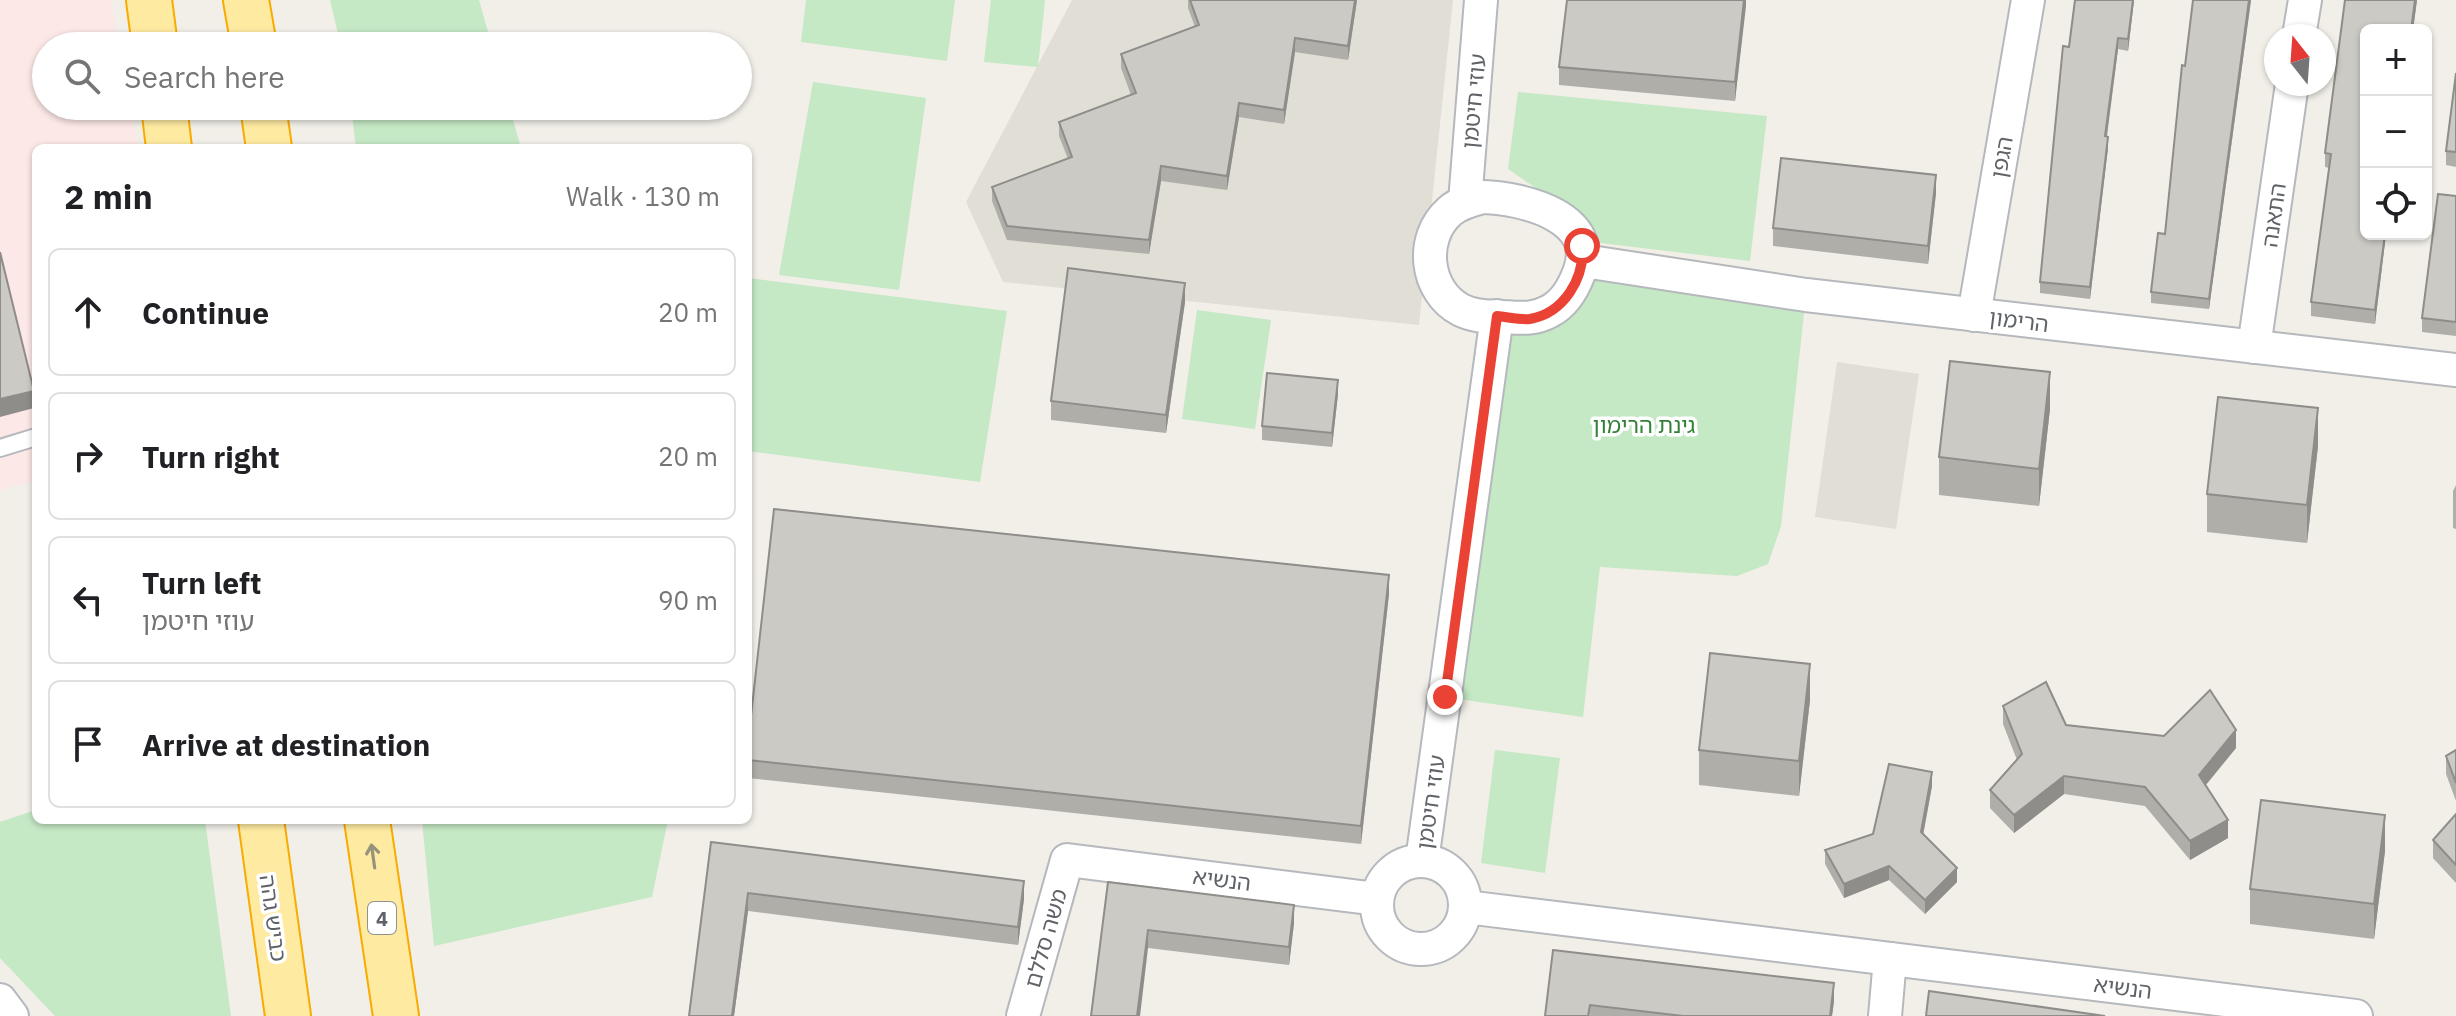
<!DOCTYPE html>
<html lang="en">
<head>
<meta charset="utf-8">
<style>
  :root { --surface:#fff; --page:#f6f6f6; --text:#202124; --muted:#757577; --line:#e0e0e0 }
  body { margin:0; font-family:"IBM Plex Sans","Noto Sans Hebrew",sans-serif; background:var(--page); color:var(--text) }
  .controls { position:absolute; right:24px; top:24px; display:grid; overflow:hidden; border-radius:12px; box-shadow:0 2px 6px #0004 }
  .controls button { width:72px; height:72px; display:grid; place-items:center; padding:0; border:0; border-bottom:2px solid var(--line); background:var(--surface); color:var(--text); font:40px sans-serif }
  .compass { position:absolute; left:2264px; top:24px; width:72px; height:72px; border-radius:50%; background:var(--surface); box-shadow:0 2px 6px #0004; rotate:343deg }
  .stop { position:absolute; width:24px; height:24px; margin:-18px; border:6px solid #ea4335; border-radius:50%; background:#fff }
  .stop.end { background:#ea4335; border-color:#fff; box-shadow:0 2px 8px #0008 }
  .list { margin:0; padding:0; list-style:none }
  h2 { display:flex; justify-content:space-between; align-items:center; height:104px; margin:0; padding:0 32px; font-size:34px }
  h2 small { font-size:26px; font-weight:400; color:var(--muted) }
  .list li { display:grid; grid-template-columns:52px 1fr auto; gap:24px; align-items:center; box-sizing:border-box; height:128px; margin:0 16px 16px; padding:0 16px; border:2px solid var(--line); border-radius:12px }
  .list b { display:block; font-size:30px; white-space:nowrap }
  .list p { margin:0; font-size:26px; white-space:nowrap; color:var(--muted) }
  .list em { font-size:26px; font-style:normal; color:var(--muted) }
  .icon { flex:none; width:44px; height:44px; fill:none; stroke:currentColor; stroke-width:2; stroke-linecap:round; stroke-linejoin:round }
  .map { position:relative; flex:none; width:2456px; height:1016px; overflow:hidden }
  .search { position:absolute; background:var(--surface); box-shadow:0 2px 6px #0004; left:32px; top:32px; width:720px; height:88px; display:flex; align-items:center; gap:20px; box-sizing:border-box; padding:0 28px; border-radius:44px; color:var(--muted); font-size:30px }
  .panel { position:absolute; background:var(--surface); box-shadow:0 2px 6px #0004; left:32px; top:144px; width:720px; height:680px; border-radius:12px }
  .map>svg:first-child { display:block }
  .education { fill:#e1ded6 }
  .medical { fill:#fce8e6 }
  .green { fill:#c5e8c5 }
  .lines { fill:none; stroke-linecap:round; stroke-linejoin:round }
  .service-casing { stroke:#b5b8bc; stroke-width:20 }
  .minor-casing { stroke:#b5b8bc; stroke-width:36 }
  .trunk-casing { stroke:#f9ab00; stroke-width:48 }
  .service { stroke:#fff; stroke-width:16 }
  .minor { stroke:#fff; stroke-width:32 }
  .trunk { stroke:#feeaa1; stroke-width:44 }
  .wall { fill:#afaea9 }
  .shaded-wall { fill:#8f8d8a }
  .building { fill:#cccac5; stroke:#8f8d8a; stroke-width:2 }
  .oneway { stroke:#97927c }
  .route { stroke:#ea4335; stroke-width:10 }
  .labels { text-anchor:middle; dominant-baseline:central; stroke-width:7; stroke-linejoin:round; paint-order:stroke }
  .shield { fill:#fff; stroke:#8f9295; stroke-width:2 }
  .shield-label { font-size:20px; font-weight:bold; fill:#5f6368 }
  .street-label { font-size:22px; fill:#5f6368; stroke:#fff }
  .park-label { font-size:22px; fill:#348238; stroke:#fff }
</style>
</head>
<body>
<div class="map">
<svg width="2456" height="1016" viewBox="0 0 2456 1016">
  <rect width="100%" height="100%" fill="#f1efe8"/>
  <g class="education">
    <path d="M1072 0H1453L1419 325 1003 282 966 202Z"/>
    <path d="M1837 362 1919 374 1896 529 1815 517Z"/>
  </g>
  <path class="medical" d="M0 0H111L119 46H46V106H130L138 148H36V481L0 490Z"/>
  <g class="green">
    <path d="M330 0H479L492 46H341Z"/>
    <path d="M806 0H955L947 61 801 42Z"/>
    <path d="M991 0H1045L1038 67 984 62Z"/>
    <path d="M813 82 926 98 899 290 779 275Z"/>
    <path d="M1518 92 1767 116 1750 261 1592 242 1552 199 1508 169Z"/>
    <path d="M351 106H509L521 148H356Z"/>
    <path d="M1578 275 1806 295 1781 526 1768 564 1737 576 1600 567 1583 717 1445 697 1497 316 1547 313Z"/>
    <path d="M748 278 1007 311 980 482 748 451Z"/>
    <path d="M1197 310 1271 320 1255 429 1182 419Z"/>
    <path d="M1495 750 1560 758 1545 873 1481 863Z"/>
    <path d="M36 810V820H205L231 1016H55L0 958V822Z"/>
    <path d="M422 820H668L652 897 434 946Z"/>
  </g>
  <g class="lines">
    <g class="service-casing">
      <path id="service" d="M0 448 36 437"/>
    </g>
    <g class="minor-casing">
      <g id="minor">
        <path d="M2299 36 2305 0"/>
        <path d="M1483 197C1524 198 1601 218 1579 273 1573 289 1565 303 1550 311 1534 320 1520 318 1503 317 1488 316 1475 317 1461 310 1425 291 1419 238 1450 211 1459 203 1471 200 1483 197Z"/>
        <path d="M1465 202 1481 0"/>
        <path d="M1584 261 1806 295 2456 370"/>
        <path d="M1974 315 2028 0"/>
        <path d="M2254 347 2292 84"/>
        <circle cx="1421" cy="905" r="44"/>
        <path d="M1422 861 1497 316"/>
        <path d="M1466 907 2356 1016"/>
        <path d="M0 1000 12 1016"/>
        <path d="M1023 1016 1067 860 1377 899"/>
        <path d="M1885 1016 1890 959"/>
      </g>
    </g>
    <g class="trunk-casing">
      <g id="trunk">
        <path d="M149 0 155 46"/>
        <path d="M246 0 254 46"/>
        <path d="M164 106 169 148"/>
        <path d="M263 106 269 148"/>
        <path d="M261 820 288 1016"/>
        <path d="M367 820 396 1016"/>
      </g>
    </g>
    <use href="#service" class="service"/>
    <use href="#minor" class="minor"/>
    <use href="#trunk" class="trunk"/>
  </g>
  <g class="wall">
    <path d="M1188 0H1357L1348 60 1295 52 1284 124 1239 117 1227 190 1161 181 1149 254 1007 240 992 201V187L1068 159 1059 136V122L1131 95 1121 68V54L1195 27 1188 8Z"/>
    <path d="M1746 0 1735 101 1559 85V67Z"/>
    <path d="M2134 0 2128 51 2118 49 2107 137 2108 148 2090 299 2040 293V282L2069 47Z"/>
    <path d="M2193 0H2251L2209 309 2151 303V292L2165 234Z"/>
    <path d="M2345 0H2417L2413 30H2366L2386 234 2375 324 2311 316V302L2329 168 2325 167V153Z"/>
    <path d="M2456 73V167L2446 165V151Z"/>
    <path d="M1936 193 1928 264 1773 246V228Z"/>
    <path d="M2456 196V336L2422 332V318Z"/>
    <path d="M1185 302 1166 433 1051 420V401Z"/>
    <path d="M1338 394 1332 447 1262 440V426Z"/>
    <path d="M2050 409 2039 506 1939 495V457Z"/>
    <path d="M2318 446 2307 543 2207 532V494Z"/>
    <path d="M2456 485V529L2453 528V491Z"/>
    <path d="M1389 594 1361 844 748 778V743Z"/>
    <path d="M1810 700 1799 796 1699 785V750Z"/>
    <path d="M2003 706 2066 725 2236 748 2206 785 2228 838 2190 860 2145 806 2064 794 2014 833 1990 808V790L2017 760 2003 724Z"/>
    <path d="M2456 750V801L2446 774V756Z"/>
    <path d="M1932 786 1923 835 1957 882 1925 914 1889 880 1844 898 1825 864V850L1873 834Z"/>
    <path d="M2456 814V883L2433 858V840Z"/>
    <path d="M711 842 1024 899 1018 945 748 911 734 1016H689Z"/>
    <path d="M2385 851 2374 939 2250 924V889Z"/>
    <path d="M1108 882 1294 923 1289 965 1148 948Z"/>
    <path d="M1553 950 1834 1001 1832 1016H1545Z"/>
  </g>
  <g class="shaded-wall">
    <path d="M1355 0H1357L1348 60V46Z"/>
    <path d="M1744 0H1746V6L1735 101V82Z"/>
    <path d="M2133 0H2134L2128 51V39Z"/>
    <path d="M2249 0H2251L2209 309V299Z"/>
    <path d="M2415 0H2417L2413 30H2411Z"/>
    <path d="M1295 38V52L1284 124V110Z"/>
    <path d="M2118 38V49L2105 148V136Z"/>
    <path d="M1239 103V117L1227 190V176Z"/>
    <path d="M2108 137V148L2090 299V287Z"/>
    <path d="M1161 166V181L1149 254V240Z"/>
    <path d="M1936 175V193L1928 264V246Z"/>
    <path d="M2385 234H2386L2375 324V310Z"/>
    <path d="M1185 283V302L1166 433V415Z"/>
    <path d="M2050 372V409L2039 506V469Z"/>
    <path d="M1338 380V394L1332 447V433Z"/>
    <path d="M34 391V408L0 417V399Z"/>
    <path d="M2318 408V446L2307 543V505Z"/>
    <path d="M1389 575V594L1361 844V826Z"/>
    <path d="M1810 664V700L1799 796V761Z"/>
    <path d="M2236 730V748L2199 793V775Z"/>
    <path d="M1932 772V786L1921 846V832Z"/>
    <path d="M2064 776V794L2014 833V815Z"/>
    <path d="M2385 815V851L2374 939V904Z"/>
    <path d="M2228 820V838L2190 860V841Z"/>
    <path d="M1889 866V880L1844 898V884Z"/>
    <path d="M1957 868V882L1925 914V900Z"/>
    <path d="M1024 881V899L1018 945V927Z"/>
    <path d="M748 893V911L734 1016H732Z"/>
    <path d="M1294 905V923L1289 965V947Z"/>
    <path d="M1148 930V948L1140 1016H1137Z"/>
    <path d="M1834 983V1001L1832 1016H1830Z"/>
  </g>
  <g class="building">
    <path d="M1190 0H1355L1348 46 1295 38 1284 110 1239 103 1227 176 1161 166 1149 240 1007 226 992 187 1072 157 1059 122 1136 93 1121 54 1199 25Z"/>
    <path d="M1567 0H1744L1735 82 1559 67Z"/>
    <path d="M2075 0H2133L2128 39 2118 38 2105 136 2108 137 2090 287 2040 282 2063 46 2069 47Z"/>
    <path d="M2193 0H2249L2209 299 2151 292 2158 233 2165 234 2182 65 2185 66Z"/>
    <path d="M2345 0H2415L2411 30H2366V234H2385L2375 310 2311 302 2331 154 2325 153Z"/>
    <path d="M2456 73V152L2446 151Z"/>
    <path d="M1781 158 1936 175 1928 246 1773 228Z"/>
    <path d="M2438 194 2456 196V322L2422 318Z"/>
    <path d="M0 252 34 391 0 399Z"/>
    <path d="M1068 268 1185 283 1166 415 1051 401Z"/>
    <path d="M1950 361 2050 372 2039 469 1939 457Z"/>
    <path d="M1267 373 1338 380 1332 433 1262 426Z"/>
    <path d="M2218 397 2318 408 2307 505 2207 494Z"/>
    <path d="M774 509 1389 575 1361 826 748 760V743Z"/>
    <path d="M1710 653 1810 664 1799 761 1699 750Z"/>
    <path d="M2046 682 2066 725 2164 736 2210 690 2236 730 2199 775 2228 820 2190 841 2145 787 2064 776 2014 815 1990 790 2022 754 2003 706Z"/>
    <path d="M2456 750V783L2446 756Z"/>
    <path d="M1889 764 1932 772 1921 832 1957 868 1925 900 1889 866 1844 884 1825 850 1873 834Z"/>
    <path d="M2261 800 2385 815 2374 904 2250 889Z"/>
    <path d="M2456 814V865L2433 840Z"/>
    <path d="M711 842 1024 881 1018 927 748 893 732 1016H689Z"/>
    <path d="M1108 882 1294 905 1289 947 1148 930 1137 1016H1091Z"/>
    <path d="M1553 950 1834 983 1830 1016H1683L1590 1005 1588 1016H1545Z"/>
    <path d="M1929 991 2105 1016H1926Z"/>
  </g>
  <defs><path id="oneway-shaft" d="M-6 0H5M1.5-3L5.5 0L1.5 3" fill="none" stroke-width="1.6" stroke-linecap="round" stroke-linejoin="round" transform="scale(2)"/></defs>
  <use class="oneway" href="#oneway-shaft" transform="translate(373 856) rotate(-98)"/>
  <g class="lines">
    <path class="route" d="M1445 697 1497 316C1508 317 1520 320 1530 319 1564 313 1585 278 1582 246"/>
  </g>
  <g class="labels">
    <rect class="shield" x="368" y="902" width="28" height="32" rx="6"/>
    <g class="shield-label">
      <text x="382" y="918">4</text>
    </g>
    <g class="street-label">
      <text transform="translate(1473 101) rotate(-85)">עוזי חיטמן</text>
      <text transform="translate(2001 157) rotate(-80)">הגפן</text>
      <text transform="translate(2273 215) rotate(-82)">התאנה</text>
      <text transform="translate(2019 320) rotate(7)">הרימון</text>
      <text transform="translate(1430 802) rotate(-82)">עוזי חיטמן</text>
      <text transform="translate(1222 879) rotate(7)">הנשיא</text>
      <text transform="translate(274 918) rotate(82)">כביש גהה</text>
      <text transform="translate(1045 938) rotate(-74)">משה סללם</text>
      <text transform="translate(2123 987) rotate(7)">הנשיא</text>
    </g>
    <g class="park-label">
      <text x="1644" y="424">גינת הרימון</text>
    </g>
  </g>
</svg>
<div class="controls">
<button>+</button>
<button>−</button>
<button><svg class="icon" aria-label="locate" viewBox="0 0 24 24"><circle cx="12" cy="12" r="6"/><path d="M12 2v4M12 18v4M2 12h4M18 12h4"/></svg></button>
</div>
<svg class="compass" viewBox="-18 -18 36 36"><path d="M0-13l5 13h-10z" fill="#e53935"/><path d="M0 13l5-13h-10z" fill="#757577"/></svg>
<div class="stop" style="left:1582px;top:246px"></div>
<div class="stop end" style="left:1445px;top:697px"></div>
<div class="search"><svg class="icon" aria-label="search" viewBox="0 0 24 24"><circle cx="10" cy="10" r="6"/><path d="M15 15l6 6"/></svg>Search here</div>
<section class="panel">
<h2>2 min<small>Walk · 130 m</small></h2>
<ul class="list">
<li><svg class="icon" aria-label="ahead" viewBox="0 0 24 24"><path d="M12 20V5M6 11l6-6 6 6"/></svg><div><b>Continue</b></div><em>20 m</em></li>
<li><svg class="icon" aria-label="right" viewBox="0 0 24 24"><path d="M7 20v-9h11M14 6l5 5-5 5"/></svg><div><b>Turn right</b></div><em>20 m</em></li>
<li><svg class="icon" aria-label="left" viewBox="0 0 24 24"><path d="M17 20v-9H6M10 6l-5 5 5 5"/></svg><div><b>Turn left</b><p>עוזי חיטמן</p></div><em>90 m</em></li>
<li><svg class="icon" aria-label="arrive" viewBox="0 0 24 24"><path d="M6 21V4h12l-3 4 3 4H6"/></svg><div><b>Arrive at destination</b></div></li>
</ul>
</section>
</div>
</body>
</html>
